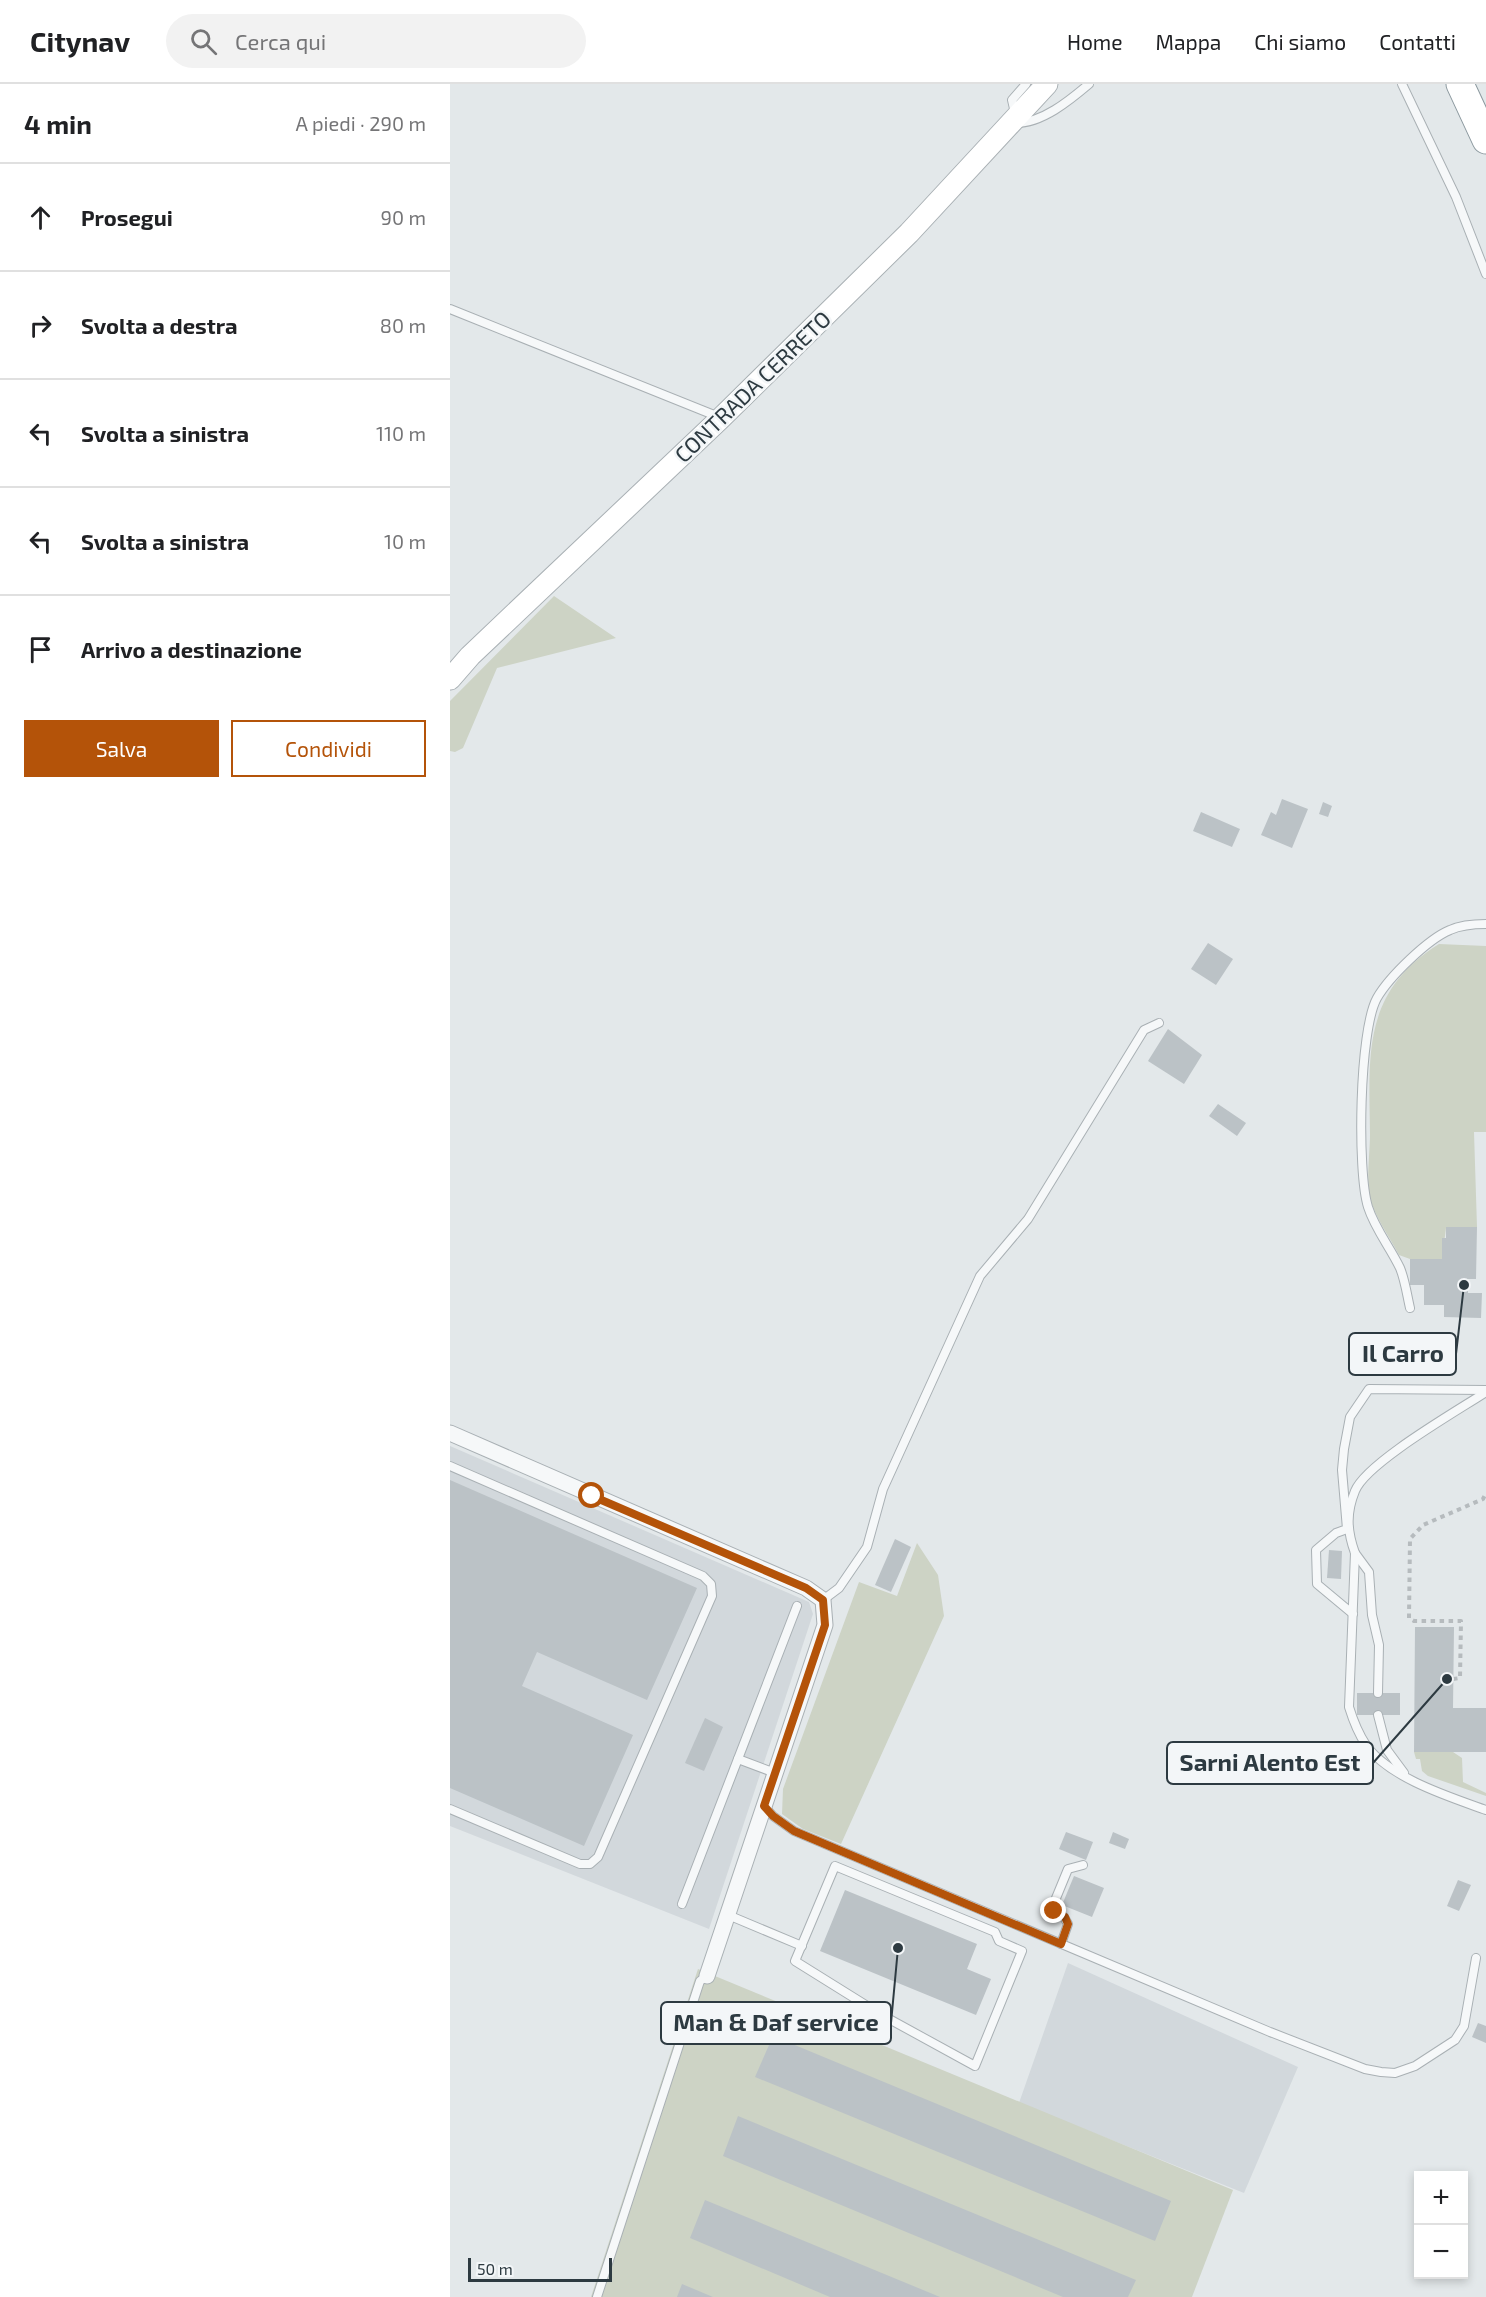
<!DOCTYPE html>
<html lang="it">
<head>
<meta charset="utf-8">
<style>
  :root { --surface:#fff; --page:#f2f2f2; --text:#202124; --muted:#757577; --line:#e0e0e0; --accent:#b45309 }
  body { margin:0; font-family:"Exo 2",sans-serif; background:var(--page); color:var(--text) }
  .controls { position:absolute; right:18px; bottom:18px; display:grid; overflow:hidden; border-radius:0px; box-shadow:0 3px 9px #0003 }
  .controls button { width:54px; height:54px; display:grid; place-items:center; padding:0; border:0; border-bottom:2px solid var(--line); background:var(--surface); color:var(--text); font:30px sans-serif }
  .scale { position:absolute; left:18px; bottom:15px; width:144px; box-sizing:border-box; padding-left:6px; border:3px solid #2d3a41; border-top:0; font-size:16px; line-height:21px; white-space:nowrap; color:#2d3a41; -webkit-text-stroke:4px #f3f6f8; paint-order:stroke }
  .stop { position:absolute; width:18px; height:18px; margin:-14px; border:4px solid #b45309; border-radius:50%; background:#fff }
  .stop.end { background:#b45309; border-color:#fff; box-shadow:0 2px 6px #0008 }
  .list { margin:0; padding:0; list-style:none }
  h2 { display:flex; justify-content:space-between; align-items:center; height:78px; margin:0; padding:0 24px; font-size:26px }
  h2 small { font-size:20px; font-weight:400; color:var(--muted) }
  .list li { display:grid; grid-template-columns:39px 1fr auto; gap:18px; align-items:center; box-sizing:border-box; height:108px; padding:0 24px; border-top:2px solid var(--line) }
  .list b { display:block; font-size:22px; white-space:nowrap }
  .list em { font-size:20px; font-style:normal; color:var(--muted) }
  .actions { display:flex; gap:12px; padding:18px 24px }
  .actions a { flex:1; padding:14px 0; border:2px solid var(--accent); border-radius:0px; text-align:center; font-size:21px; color:var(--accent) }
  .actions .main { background:var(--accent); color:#fff }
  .icon { flex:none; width:33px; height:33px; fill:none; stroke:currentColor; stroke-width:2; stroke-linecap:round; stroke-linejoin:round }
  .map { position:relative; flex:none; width:1036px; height:2213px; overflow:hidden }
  header { display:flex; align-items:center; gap:36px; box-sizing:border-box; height:84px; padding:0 30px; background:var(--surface); border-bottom:2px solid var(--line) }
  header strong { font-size:28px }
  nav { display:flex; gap:33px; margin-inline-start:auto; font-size:21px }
  .search { width:420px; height:54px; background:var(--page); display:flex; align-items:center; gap:15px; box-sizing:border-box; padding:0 21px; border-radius:33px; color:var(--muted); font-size:22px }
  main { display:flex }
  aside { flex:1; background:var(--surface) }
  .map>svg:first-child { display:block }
  .built { fill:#d2d8dc }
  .green { fill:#cdd3c5 }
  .building { fill:#bbc2c6 }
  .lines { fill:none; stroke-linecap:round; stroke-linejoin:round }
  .lane-casing { stroke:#a9b0b4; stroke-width:10 }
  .street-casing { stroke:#a9b0b4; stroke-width:17 }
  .secondary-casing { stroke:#a9b0b4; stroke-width:23 }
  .highway-casing { stroke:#8c999f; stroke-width:29 }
  .path { stroke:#b6bbbe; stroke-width:4; stroke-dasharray:4.5 4.5; stroke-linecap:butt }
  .lane { stroke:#f6f8f9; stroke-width:8 }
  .street { stroke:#f6f8f9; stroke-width:15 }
  .secondary { stroke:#fff; stroke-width:21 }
  .highway { stroke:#fff; stroke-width:27 }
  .route { stroke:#b45309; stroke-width:8 }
  .labels { text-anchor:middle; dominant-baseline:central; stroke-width:5; stroke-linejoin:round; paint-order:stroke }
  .street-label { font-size:22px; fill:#2d3a41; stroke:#f3f6f8 }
  .leader { fill:none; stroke:#2d3a41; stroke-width:2 }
  .callout-dot { fill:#2d3a41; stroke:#f3f6f8; stroke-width:2 }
  .callout { fill:#f3f6f8; stroke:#2d3a41; stroke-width:2 }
  .callout-label { font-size:24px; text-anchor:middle; font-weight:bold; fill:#2d3a41 }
</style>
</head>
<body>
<header>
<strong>Citynav</strong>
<div class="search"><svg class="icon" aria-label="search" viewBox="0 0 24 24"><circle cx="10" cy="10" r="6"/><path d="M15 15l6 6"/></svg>Cerca qui</div>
<nav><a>Home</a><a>Mappa</a><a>Chi siamo</a><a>Contatti</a></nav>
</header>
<main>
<aside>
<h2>4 min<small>A piedi · 290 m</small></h2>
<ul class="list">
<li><svg class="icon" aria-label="ahead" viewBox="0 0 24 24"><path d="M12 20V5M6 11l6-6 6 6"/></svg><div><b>Prosegui</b></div><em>90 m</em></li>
<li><svg class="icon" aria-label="right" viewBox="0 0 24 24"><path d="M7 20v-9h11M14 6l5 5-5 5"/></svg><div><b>Svolta a destra</b></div><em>80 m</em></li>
<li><svg class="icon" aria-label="left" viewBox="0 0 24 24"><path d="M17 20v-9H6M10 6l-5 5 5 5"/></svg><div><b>Svolta a sinistra</b></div><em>110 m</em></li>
<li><svg class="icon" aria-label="left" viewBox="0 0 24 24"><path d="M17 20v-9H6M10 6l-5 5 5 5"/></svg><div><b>Svolta a sinistra</b></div><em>10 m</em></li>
<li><svg class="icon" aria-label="arrive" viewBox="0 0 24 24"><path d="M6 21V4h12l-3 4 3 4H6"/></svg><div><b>Arrivo a destinazione</b></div></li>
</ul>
<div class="actions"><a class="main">Salva</a><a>Condividi</a></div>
</aside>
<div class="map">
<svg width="1036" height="2213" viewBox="0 0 1036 2213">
  <rect width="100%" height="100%" fill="#e3e8ea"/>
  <g class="built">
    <path d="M0 1362 359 1518 363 1530 259 1845 0 1742Z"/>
    <path d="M618 1879 848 1983 794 2109 569 2019Z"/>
  </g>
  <g class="green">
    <path d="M104 512 166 554 47 584 13 664 5 668 0 667V617Z"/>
    <path d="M989 860 1036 862V1048H1024L1027 1143 996 1144 992 1175H960L949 1171C940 1154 925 1133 920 1114 916 1095 920 1069 920 1050 919 970 912 908 989 860Z"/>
    <path d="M467 1459 488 1491 494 1532 391 1760 353 1745 332 1730 333 1705 409 1498 447 1512Z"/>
    <path d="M964 1668H1003L1012 1674 1013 1698 1036 1709V1712L978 1692 972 1687 970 1675H966Z"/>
    <path d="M248 1885 783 2106 742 2213H141Z"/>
  </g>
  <g class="building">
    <path d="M832 715 858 725 842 764 811 751 821 728 826 731Z"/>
    <path d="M873 718 882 722 878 733 869 730Z"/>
    <path d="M751 728 790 745 782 763 743 747Z"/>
    <path d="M758 859 783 875 766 901 741 885Z"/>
    <path d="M718 945 752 971 734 1000 698 977Z"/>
    <path d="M768 1020 796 1039 787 1052 759 1032Z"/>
    <path d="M996 1143H1027L1026 1195H1018V1209H1032L1031 1234 994 1233V1221H974V1201H960V1175H992V1154H996Z"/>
    <path d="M0 1396 247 1504 197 1616 87 1568 72 1602 183 1651 134 1762 0 1704Z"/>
    <path d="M445 1455 461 1463 441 1508 425 1501Z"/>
    <path d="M879 1466 892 1467 891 1495 877 1494Z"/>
    <path d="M965 1543H1004L1003 1624H1036V1668H964Z"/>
    <rect x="907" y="1609" width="43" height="22"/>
    <path d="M255 1634 273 1643 254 1687 235 1679Z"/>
    <path d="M616 1748 643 1758 636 1776 609 1765Z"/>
    <path d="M663 1748 679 1755 675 1765 659 1759Z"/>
    <path d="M624 1792 654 1804 642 1833 612 1821Z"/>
    <path d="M1008 1796 1021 1801 1009 1827 997 1822Z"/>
    <path d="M395 1806 527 1860 517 1885 541 1895 526 1931 370 1867Z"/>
    <path d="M1028 1939 1036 1942V1959L1022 1953Z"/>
    <path d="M323 1952 721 2117 705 2157 305 1993Z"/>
    <path d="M288 2032 686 2196 678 2213H613L273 2072Z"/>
    <path d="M255 2116 490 2213H380L240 2154Z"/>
    <path d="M232 2200 263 2213H227Z"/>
  </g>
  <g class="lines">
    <g class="lane-casing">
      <g id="lane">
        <path d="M952 0 1006 113 1036 190"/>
        <path d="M565 29 562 16 576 0"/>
        <path d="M566 39C592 39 619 17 639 0"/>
        <path d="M0 225 269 333"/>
        <path d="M960 1224C957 1211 955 1196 950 1184 940 1163 925 1145 918 1123 907 1088 909 946 927 914 939 893 978 855 1000 846 1011 841 1024 840 1036 840"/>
        <path d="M1036 1308C1007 1327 916 1379 905 1407 896 1429 897 1447 905 1469L899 1623C903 1636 908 1649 916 1661 939 1694 1000 1713 1036 1726"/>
        <path d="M0 1382 253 1492 261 1500 262 1512 148 1773 140 1780H130L0 1725"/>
        <path d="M905 1469 919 1488 922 1531 929 1561 928 1609"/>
        <path d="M373 1516 389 1504 417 1463 433 1405 530 1192 578 1135 694 946 709 939"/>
        <path d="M903 1530 867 1500 866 1466 886 1449 897 1445 892 1386 894 1365 900 1333 919 1305 1036 1306"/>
        <path d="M928 1631 937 1666 954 1689"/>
        <path d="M288 1675 325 1689"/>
        <path d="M314 1722 323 1732 344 1747 820 1948 915 1985 931 1988 945 1989 965 1982 1005 1956 1014 1942 1026 1874"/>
        <path d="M385 1782 545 1848 549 1857 572 1867 525 1982 430 1930 345 1877Z"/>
        <path d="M232 1820 347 1522"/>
        <path d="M278 1831 352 1862"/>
        <path d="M611 1860 618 1840 614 1833 604 1827V1819L618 1785 633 1781"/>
        <path d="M147 2213 250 1897 257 1892"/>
      </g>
    </g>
    <g class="street-casing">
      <path id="street" d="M0 1349 356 1504 373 1516 375 1541 257 1892"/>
    </g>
    <g class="secondary-casing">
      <path id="secondary" d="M0 595 20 572 271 334 459 149 597 0"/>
    </g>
    <g class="highway-casing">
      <path id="highway" d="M1010 0 1036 56"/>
    </g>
    <path class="path" d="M1003 1595 1010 1594 1011 1537H964L959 1534 960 1455 973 1441 1033 1415 1036 1409"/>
    <use href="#lane" class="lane"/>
    <use href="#street" class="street"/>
    <use href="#secondary" class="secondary"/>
    <use href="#highway" class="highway"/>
  </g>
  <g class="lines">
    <path class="route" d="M142 1412 356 1504 373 1516 375 1541 314 1722 323 1732 344 1747 611 1860 618 1840 615 1833 604 1827"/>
  </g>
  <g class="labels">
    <g class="street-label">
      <text transform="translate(302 302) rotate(-44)">CONTRADA CERRETO</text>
    </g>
  </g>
  <path class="leader" d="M1014 1201L1006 1270M997 1595L923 1679M448 1864L441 1939"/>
  <g class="callout-dot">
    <circle cx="1014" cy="1201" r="6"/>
    <circle cx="997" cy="1595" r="6"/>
    <circle cx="448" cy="1864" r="6"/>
  </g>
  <g class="callout">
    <rect x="899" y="1249" width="107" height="42" rx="6"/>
    <rect x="717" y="1658" width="206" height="42" rx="6"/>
    <rect x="211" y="1918" width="230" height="42" rx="6"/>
  </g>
  <g class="callout-label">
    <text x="953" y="1278">Il Carro</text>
    <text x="820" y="1687">Sarni Alento Est</text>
    <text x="326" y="1947">Man &amp; Daf service</text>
  </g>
</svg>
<div class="controls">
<button>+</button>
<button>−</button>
</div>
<div class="scale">50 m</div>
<div class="stop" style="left:142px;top:1412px"></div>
<div class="stop end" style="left:604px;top:1827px"></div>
</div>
</main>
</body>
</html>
